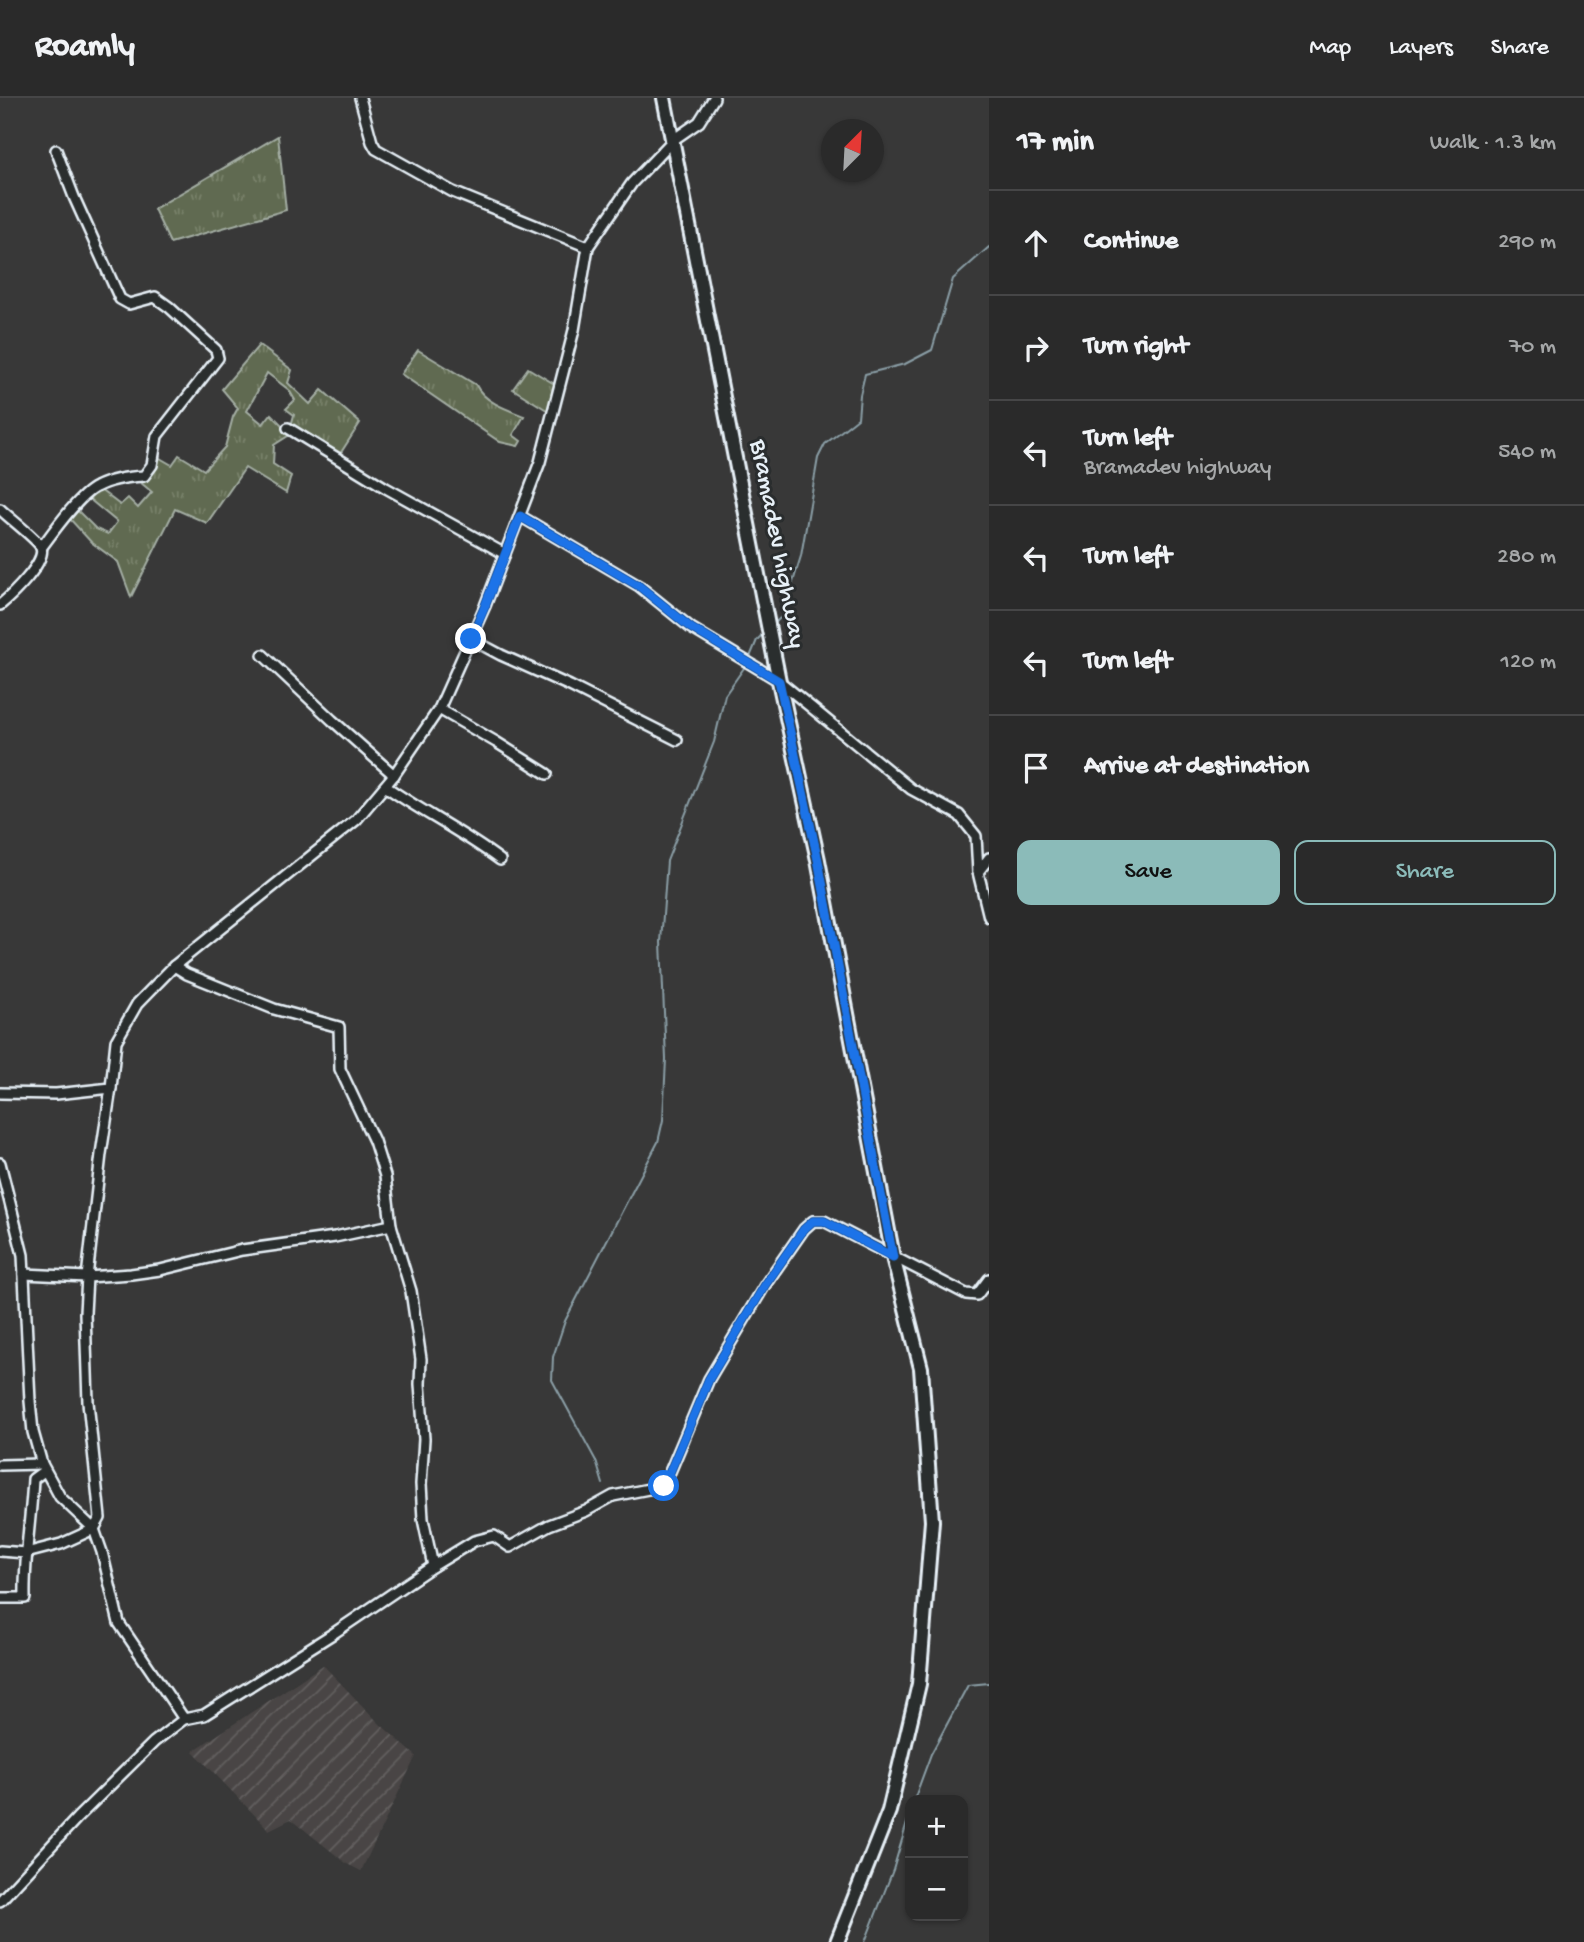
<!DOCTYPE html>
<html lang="en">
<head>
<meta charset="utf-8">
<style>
  :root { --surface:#2a2a2a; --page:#363636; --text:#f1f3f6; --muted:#a5a7a8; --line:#464647; --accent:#8bbbb9 }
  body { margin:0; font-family:"Gochi Hand",sans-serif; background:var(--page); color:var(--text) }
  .controls { position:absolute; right:21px; bottom:21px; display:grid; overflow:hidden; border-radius:14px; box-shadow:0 2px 5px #0004 }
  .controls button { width:63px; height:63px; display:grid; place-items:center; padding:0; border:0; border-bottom:2px solid var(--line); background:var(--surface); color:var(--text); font:35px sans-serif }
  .compass { position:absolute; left:821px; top:21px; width:63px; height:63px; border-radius:50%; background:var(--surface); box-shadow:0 2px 5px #0004; rotate:24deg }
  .stop { position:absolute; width:21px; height:21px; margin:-16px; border:5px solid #1a73e8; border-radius:50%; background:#fff }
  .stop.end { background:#1a73e8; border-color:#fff; box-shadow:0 2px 7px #0008 }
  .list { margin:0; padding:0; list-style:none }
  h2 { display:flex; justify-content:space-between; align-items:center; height:91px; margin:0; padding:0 28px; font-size:30px }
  h2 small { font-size:23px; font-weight:400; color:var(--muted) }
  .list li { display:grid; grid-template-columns:46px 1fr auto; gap:21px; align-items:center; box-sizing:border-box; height:105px; padding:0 28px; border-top:2px solid var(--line) }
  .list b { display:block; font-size:26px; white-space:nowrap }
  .list p { margin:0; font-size:23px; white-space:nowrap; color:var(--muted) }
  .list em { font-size:23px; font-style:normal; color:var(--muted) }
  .actions { display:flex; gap:14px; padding:21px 28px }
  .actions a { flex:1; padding:16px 0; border:2px solid var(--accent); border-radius:14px; text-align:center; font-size:24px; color:var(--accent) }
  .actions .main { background:var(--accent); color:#111 }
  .icon { flex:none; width:38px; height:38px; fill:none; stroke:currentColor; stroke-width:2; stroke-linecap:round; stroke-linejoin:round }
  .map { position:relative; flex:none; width:989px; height:1844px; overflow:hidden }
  header { display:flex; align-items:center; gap:42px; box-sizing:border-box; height:98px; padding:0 35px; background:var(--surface); border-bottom:2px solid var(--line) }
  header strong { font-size:33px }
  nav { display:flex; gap:38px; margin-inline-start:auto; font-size:24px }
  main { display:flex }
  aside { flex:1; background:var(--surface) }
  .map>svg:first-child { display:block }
  .industrial { fill:url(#industrial-furrows) }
  .grass { fill:url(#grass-tufts); stroke:#a4aea4; stroke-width:2 }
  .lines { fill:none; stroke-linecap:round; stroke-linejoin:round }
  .stream { stroke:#8b9fa7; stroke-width:2 }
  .street-casing { stroke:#e8f1f8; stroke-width:14 }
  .secondary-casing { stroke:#e8f1f8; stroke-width:18 }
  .street { stroke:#2a2d2e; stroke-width:9 }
  .secondary { stroke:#2a2d2e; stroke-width:12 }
  .route { stroke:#1a73e8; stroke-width:9 }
  .labels { text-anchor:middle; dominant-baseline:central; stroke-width:6; stroke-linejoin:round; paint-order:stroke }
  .street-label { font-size:26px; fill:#e8f1f8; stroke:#2a2d2e }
</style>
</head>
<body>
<header>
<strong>Roamly</strong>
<nav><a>Map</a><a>Layers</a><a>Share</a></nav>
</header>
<main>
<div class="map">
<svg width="989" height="1844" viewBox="0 0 989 1844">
  <defs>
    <pattern id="industrial-furrows" width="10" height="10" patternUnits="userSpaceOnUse" patternTransform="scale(1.75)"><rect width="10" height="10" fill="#494544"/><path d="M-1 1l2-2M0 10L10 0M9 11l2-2" fill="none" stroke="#636060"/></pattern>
    <pattern id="grass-tufts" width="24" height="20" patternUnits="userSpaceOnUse" patternTransform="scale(1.75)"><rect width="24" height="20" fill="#616b51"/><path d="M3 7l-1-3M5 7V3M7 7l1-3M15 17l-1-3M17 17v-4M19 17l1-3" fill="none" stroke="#78816b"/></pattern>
  </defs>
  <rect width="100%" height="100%" fill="#383838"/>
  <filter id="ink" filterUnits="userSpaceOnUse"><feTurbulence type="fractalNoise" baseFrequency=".0143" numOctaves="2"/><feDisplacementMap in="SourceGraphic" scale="14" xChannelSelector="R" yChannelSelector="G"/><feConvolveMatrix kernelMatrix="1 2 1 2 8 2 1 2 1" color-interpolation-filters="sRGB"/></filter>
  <g filter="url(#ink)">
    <path class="industrial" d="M323 1567 379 1625 416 1658 361 1773 347 1766 291 1721 269 1732 193 1653Z"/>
    <g class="grass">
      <path d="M278 38 286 112 170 145 154 111Z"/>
      <path d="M259 247 292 272 288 285 310 306 322 292 360 325 338 359 291 328 294 317 286 311 295 302 289 292 267 275 247 313 263 326 271 316 291 336 274 347 273 366 291 378 286 395 245 370 207 425 175 411 131 499 118 464 91 444 69 420 76 411 96 431 108 436 117 424 88 400 99 391 120 407 128 400 138 410 152 394 140 384 158 359 172 367 179 357 204 372 225 349 233 319 238 310 222 291Z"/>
      <path d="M418 252 476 287C484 304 508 312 524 318L513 337 521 343 518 348 500 344 401 276Z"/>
      <path d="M528 270 556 287 550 314 513 291Z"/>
    </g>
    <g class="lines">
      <g class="stream">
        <path d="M774 526 783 517 801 458 818 360 825 346 858 320 860 297 865 276 905 266 932 252 953 181 989 149"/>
        <path d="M750 559 757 542 765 534"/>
        <path d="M603 1386 596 1363 552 1282 553 1259 565 1223 658 1044 663 1022 666 961 661 844 667 763 714 644 725 597 746 567"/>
        <path d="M914 1702 931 1656 968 1587 989 1585"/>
        <path d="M865 1844 893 1772 910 1715"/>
      </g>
      <g class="street-casing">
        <g id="street">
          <path d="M360 0 372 44 376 51 453 94 588 149"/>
          <path d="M288 330 386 390 505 456"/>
          <path d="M0 411C8 419 37 441 41 449 47 464 11 498 0 507"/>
          <path d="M520 418 639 488 691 530 779 583 911 691 959 717 976 738 978 774 989 819"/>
          <path d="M41 450C53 434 79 397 96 389 111 381 128 379 144 378L152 367 157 338 218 260 216 252 169 209 155 199 129 206 120 201 74 99 56 52"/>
          <path d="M471 541 501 557 570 588 677 642"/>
          <path d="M263 557 332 622 394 677"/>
          <path d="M439 611 496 644 547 676"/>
          <path d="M385 688C422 714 463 734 500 762"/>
          <path d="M978 774 989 760"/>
          <path d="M174 868 187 876 274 911 339 929 340 971 374 1043 385 1078 391 1127 411 1193 421 1261 420 1286 424 1341 421 1386 423 1421 433 1468"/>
          <path d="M0 995 56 996 111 990"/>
          <path d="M0 1065 23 1157 30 1303 33 1334 42 1366 60 1399 94 1431 102 1454 119 1525 184 1621"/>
          <path d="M24 1176 87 1179 131 1176 160 1172 242 1152 335 1139 391 1127"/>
          <path d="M0 1367 42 1366"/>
          <path d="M0 1453 26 1455 61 1446 94 1431 100 1420 88 1304 85 1215 87 1179 101 1056 111 990 116 943 137 906 174 868 356 722 394 677 439 611 485 508 540 364 574 232 588 149 632 85 673 42 699 24 714 0"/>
          <path d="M0 1500H25C24 1460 31 1421 33 1381L44 1373"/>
          <path d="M0 1803 77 1720 154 1644 184 1621 204 1617 334 1535 433 1468 474 1443 494 1438 510 1449 549 1427 586 1413 613 1398 664 1388 709 1281 765 1187 804 1131 813 1123H824L966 1196 977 1197 989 1181"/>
        </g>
      </g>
      <g class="secondary-casing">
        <path id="secondary" d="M664 0 779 583 818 762 893 1159 921 1270 932 1423 919 1586 889 1713 837 1844"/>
      </g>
      <use href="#street" class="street"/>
      <use href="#secondary" class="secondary"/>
    </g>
  </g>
  <g class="lines" filter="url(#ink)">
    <path class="route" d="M471 541 485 508 520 418 639 488 691 530 779 583 818 762 893 1159 824 1123H813L804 1131 765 1187 709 1281 664 1388"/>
  </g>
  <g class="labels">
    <g class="street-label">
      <text transform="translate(776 446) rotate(79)">Bramadev highway</text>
    </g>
  </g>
</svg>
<div class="controls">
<button>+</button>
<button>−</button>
</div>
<svg class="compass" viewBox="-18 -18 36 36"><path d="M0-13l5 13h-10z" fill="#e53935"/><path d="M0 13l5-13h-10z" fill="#a5a7a8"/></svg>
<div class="stop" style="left:664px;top:1388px"></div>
<div class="stop end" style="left:471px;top:541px"></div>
</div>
<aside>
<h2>17 min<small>Walk · 1.3 km</small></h2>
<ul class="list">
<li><svg class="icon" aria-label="ahead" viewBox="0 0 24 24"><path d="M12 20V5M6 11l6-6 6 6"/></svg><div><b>Continue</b></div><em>290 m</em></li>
<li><svg class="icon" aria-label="right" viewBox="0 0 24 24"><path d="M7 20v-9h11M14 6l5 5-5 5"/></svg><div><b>Turn right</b></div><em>70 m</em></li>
<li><svg class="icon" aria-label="left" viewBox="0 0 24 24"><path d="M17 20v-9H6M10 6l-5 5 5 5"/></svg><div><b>Turn left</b><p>Bramadev highway</p></div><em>540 m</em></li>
<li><svg class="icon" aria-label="left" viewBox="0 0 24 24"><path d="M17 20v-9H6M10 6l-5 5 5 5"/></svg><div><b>Turn left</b></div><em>280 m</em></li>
<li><svg class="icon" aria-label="left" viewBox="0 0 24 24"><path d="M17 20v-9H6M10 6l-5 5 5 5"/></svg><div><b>Turn left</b></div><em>120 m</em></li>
<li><svg class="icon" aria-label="arrive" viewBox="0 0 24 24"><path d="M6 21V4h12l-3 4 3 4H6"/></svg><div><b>Arrive at destination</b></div></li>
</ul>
<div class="actions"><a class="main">Save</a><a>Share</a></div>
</aside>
</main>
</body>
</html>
